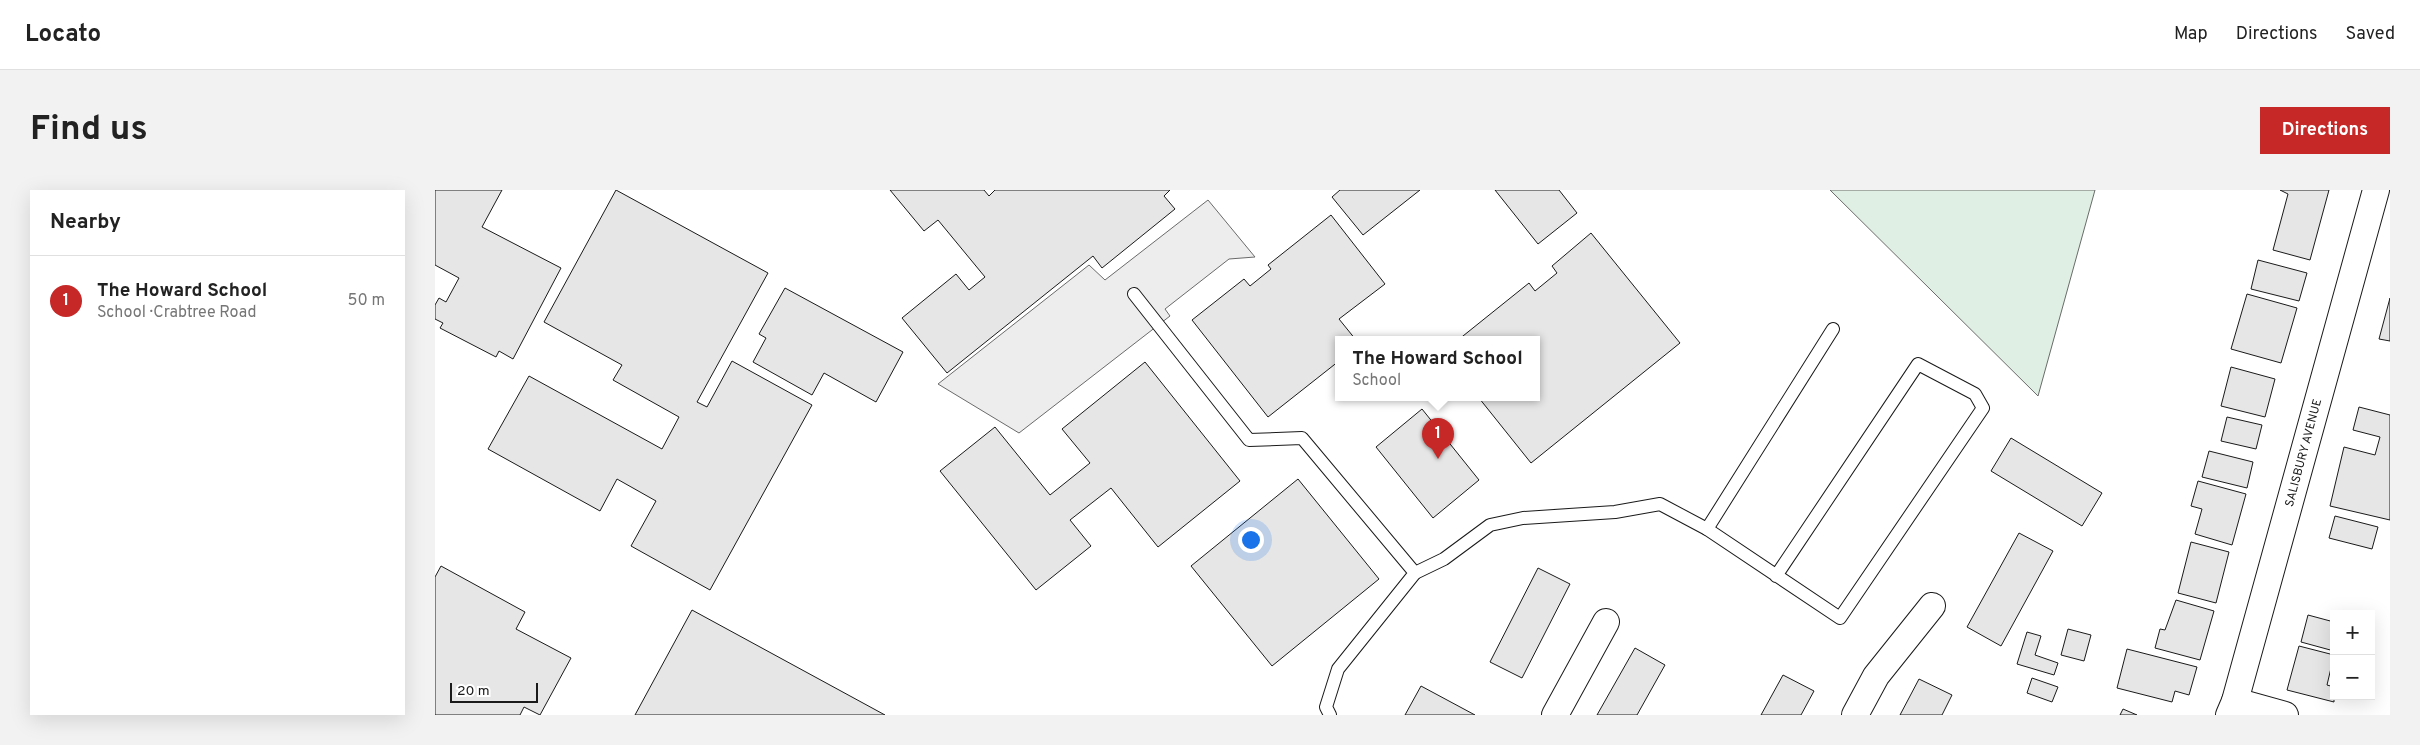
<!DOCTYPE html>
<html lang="en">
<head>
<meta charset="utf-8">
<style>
  :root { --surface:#fff; --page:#f2f2f2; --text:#222; --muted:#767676; --line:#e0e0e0; --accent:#c62828 }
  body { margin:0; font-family:Overpass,sans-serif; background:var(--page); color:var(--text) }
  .controls { position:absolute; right:15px; bottom:15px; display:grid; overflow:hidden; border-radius:0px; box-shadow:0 5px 20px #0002 }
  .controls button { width:45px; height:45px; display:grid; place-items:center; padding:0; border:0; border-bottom:1px solid var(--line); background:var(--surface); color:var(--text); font:25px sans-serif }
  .scale { position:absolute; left:15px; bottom:12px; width:88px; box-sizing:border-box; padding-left:5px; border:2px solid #1a1a1a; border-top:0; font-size:14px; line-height:18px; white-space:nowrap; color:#1a1a1a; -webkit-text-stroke:4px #fff; paint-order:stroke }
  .you { position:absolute; left:815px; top:349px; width:18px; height:18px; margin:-12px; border:4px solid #fff; border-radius:50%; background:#1a73e8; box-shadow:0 0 0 8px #1a73e833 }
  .badge { display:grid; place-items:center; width:32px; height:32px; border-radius:50%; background:var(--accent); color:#fff; font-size:16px; font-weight:700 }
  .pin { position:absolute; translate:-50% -41px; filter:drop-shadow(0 1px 2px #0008) }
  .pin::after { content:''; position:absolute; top:26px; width:18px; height:15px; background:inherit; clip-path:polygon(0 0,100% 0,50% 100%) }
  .popup { position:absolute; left:900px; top:146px; width:205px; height:65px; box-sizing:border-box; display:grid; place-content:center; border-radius:0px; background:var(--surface); filter:drop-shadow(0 1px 4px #0005); font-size:16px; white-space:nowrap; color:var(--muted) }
  .popup b { font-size:19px; color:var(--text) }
  .popup::after { content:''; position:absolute; left:50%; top:100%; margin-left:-10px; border:10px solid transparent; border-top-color:var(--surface) }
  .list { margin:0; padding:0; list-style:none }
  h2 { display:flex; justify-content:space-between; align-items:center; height:65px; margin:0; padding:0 20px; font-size:21px }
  h2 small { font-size:16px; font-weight:400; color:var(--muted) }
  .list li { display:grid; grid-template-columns:32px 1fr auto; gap:15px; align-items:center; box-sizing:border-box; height:90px; padding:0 20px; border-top:1px solid var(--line) }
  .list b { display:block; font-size:19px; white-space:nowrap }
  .list p { margin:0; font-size:16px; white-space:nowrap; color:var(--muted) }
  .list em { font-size:16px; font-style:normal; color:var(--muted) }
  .map { position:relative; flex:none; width:1955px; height:525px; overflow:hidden; border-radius:0px }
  header { display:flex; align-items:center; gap:30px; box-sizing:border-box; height:70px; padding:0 25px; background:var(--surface); border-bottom:1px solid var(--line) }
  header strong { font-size:24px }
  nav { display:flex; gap:28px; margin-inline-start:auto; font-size:18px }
  .intro { display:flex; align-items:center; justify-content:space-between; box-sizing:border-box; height:120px; padding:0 30px }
  h1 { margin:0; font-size:35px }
  .button { padding:12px 22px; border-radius:0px; background:var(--accent); color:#fff; font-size:18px; font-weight:700 }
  main { display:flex; gap:30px; padding:0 30px }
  aside { flex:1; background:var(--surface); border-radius:0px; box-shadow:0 5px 20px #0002 }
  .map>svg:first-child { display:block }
  .green { fill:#e0efe3; stroke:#6a6a6a }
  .parking { fill:#ededed; stroke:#6a6a6a }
  .building { fill:#e6e6e6; stroke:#1a1a1a }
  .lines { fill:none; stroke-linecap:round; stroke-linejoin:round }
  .lane-casing { stroke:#1a1a1a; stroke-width:14 }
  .street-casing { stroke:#1a1a1a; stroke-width:28 }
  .lane { stroke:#fff; stroke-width:12 }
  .street { stroke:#fff; stroke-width:26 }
  .labels { text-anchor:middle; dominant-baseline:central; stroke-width:4; stroke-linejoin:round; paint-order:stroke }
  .street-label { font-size:12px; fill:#1a1a1a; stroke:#fff }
</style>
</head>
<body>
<header>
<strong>Locato</strong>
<nav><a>Map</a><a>Directions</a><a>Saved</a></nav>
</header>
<div class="intro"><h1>Find us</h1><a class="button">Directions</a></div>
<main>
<aside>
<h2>Nearby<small></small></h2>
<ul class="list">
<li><span class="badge">1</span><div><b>The Howard School</b><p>School · Crabtree Road</p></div><em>50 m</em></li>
</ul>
</aside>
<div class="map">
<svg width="1955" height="525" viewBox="0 0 1955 525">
  <rect width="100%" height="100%" fill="#fff"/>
  <path class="green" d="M1395 0H1660L1603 206Z"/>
  <path class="parking" d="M773 10 820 67 794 69 730 119 735 126 584 243 503 194 654 75 670 90Z"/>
  <g class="building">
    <path d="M0 0H67L47 37 126 78 78 169 64 161 61 167 5 138 8 133 0 129V115L4 108 11 112 24 88 0 75Z"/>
    <path d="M181 0 333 83 262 212 272 217 297 171 377 215 275 400 196 356 221 311 182 289 165 321 53 259 94 186 227 259 244 227 178 190 187 175 109 132Z"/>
    <path d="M455 0H549L554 6 560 0H735L729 6 740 19 667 78 658 66 512 183 467 128 521 84 534 100 550 87 503 30 489 41Z"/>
    <path d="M905 0H985L928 45 897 7Z"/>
    <path d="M1060 0H1124L1142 23 1103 54Z"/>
    <path d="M1845 0H1894L1875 70 1838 60 1853 4Z"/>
    <path d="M896 25 950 94 904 129 921 150H904V171L833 227 757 130 809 89 815 96 836 79 833 75Z"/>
    <path d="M1156 43 1245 153 1096 273 1044 208H1102V150H1023L1094 93 1100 101 1122 83 1117 76Z"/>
    <path d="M1823 70 1872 83 1864 111 1816 99Z"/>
    <path d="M350 98 468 162 441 212 389 183 377 205 318 172 331 148 324 144Z"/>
    <path d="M1812 104 1862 118 1846 173 1796 159Z"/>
    <path d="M1955 108V151L1944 149Z"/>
    <path d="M710 172 805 291 723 357 676 298 635 330 656 356 601 400 505 281 560 237 615 305 655 273 627 239Z"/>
    <path d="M1796 177 1840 189 1830 227 1786 216Z"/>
    <path d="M1924 217 1955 225V330L1895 316 1909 257 1940 265 1945 247 1918 240Z"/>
    <path d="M987 219 1044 290 998 328 941 257Z"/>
    <path d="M1792 227 1827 235 1821 259 1786 251Z"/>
    <path d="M1576 248 1667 303 1647 336 1556 281Z"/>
    <path d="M1774 261 1818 272 1812 298 1767 287Z"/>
    <path d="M863 289 944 389 837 476 756 376Z"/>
    <path d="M1763 291 1811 304 1797 355 1760 344 1767 319 1756 316Z"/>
    <path d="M1900 326 1943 337 1937 359 1894 348Z"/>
    <path d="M1584 343 1618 361 1566 456 1532 437Z"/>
    <path d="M1756 352 1794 362 1781 413 1743 403Z"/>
    <path d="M6 376 90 422 81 439 136 468 105 525 89 517 85 525H0V387Z"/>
    <path d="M1103 378 1135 394 1087 488 1055 472Z"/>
    <path d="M1741 410 1779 421 1765 470 1720 458 1725 439 1730 440Z"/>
    <path d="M257 420 450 525H200Z"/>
    <path d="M1873 425 1899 432V461L1866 452Z"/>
    <path d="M1633 439 1656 445 1649 471 1626 465Z"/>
    <path d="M1592 442 1606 446 1600 465 1623 473 1619 485 1582 474Z"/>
    <path d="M1864 456 1899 465V479L1896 478 1892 495 1899 497V512L1852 500Z"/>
    <path d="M1200 458 1230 475 1202 525H1162Z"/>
    <path d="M1692 459 1762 477 1754 505 1740 501 1737 512 1682 498Z"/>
    <path d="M1348 485 1379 501 1366 525H1326Z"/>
    <path d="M1597 488 1623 497 1617 512 1592 503Z"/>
    <path d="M1484 489 1517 505 1507 525H1465Z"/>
    <path d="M986 496 1040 525H970Z"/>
    <path d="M1688 519 1702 525H1685Z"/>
  </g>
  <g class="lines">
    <g class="lane-casing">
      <g id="lane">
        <path d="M699 104 814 250 867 248 980 383 903 479 891 517 895 525"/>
        <path d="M1272 339 1398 139"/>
        <path d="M980 383 1009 369 1055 335 1088 328 1180 322 1225 314 1272 339 1405 428 1548 218 1540 204 1483 174 1341 386"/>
      </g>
    </g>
    <g class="street-casing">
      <g id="street">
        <path d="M1800 511 1850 525"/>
        <path d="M1120 525 1171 432"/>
        <path d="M1420 525 1441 486 1497 416"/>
        <path d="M1794 525 1800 511 1941 0"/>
      </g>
    </g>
    <use href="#lane" class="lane"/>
    <use href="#street" class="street"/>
  </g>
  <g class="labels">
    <g class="street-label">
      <text transform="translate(1869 263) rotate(-75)">SALISBURY AVENUE</text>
    </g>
  </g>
</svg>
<div class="controls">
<button>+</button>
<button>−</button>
</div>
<div class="scale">20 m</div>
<div class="you"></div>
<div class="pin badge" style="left:1003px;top:269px">1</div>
<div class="popup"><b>The Howard School</b>School</div>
</div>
</main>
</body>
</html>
